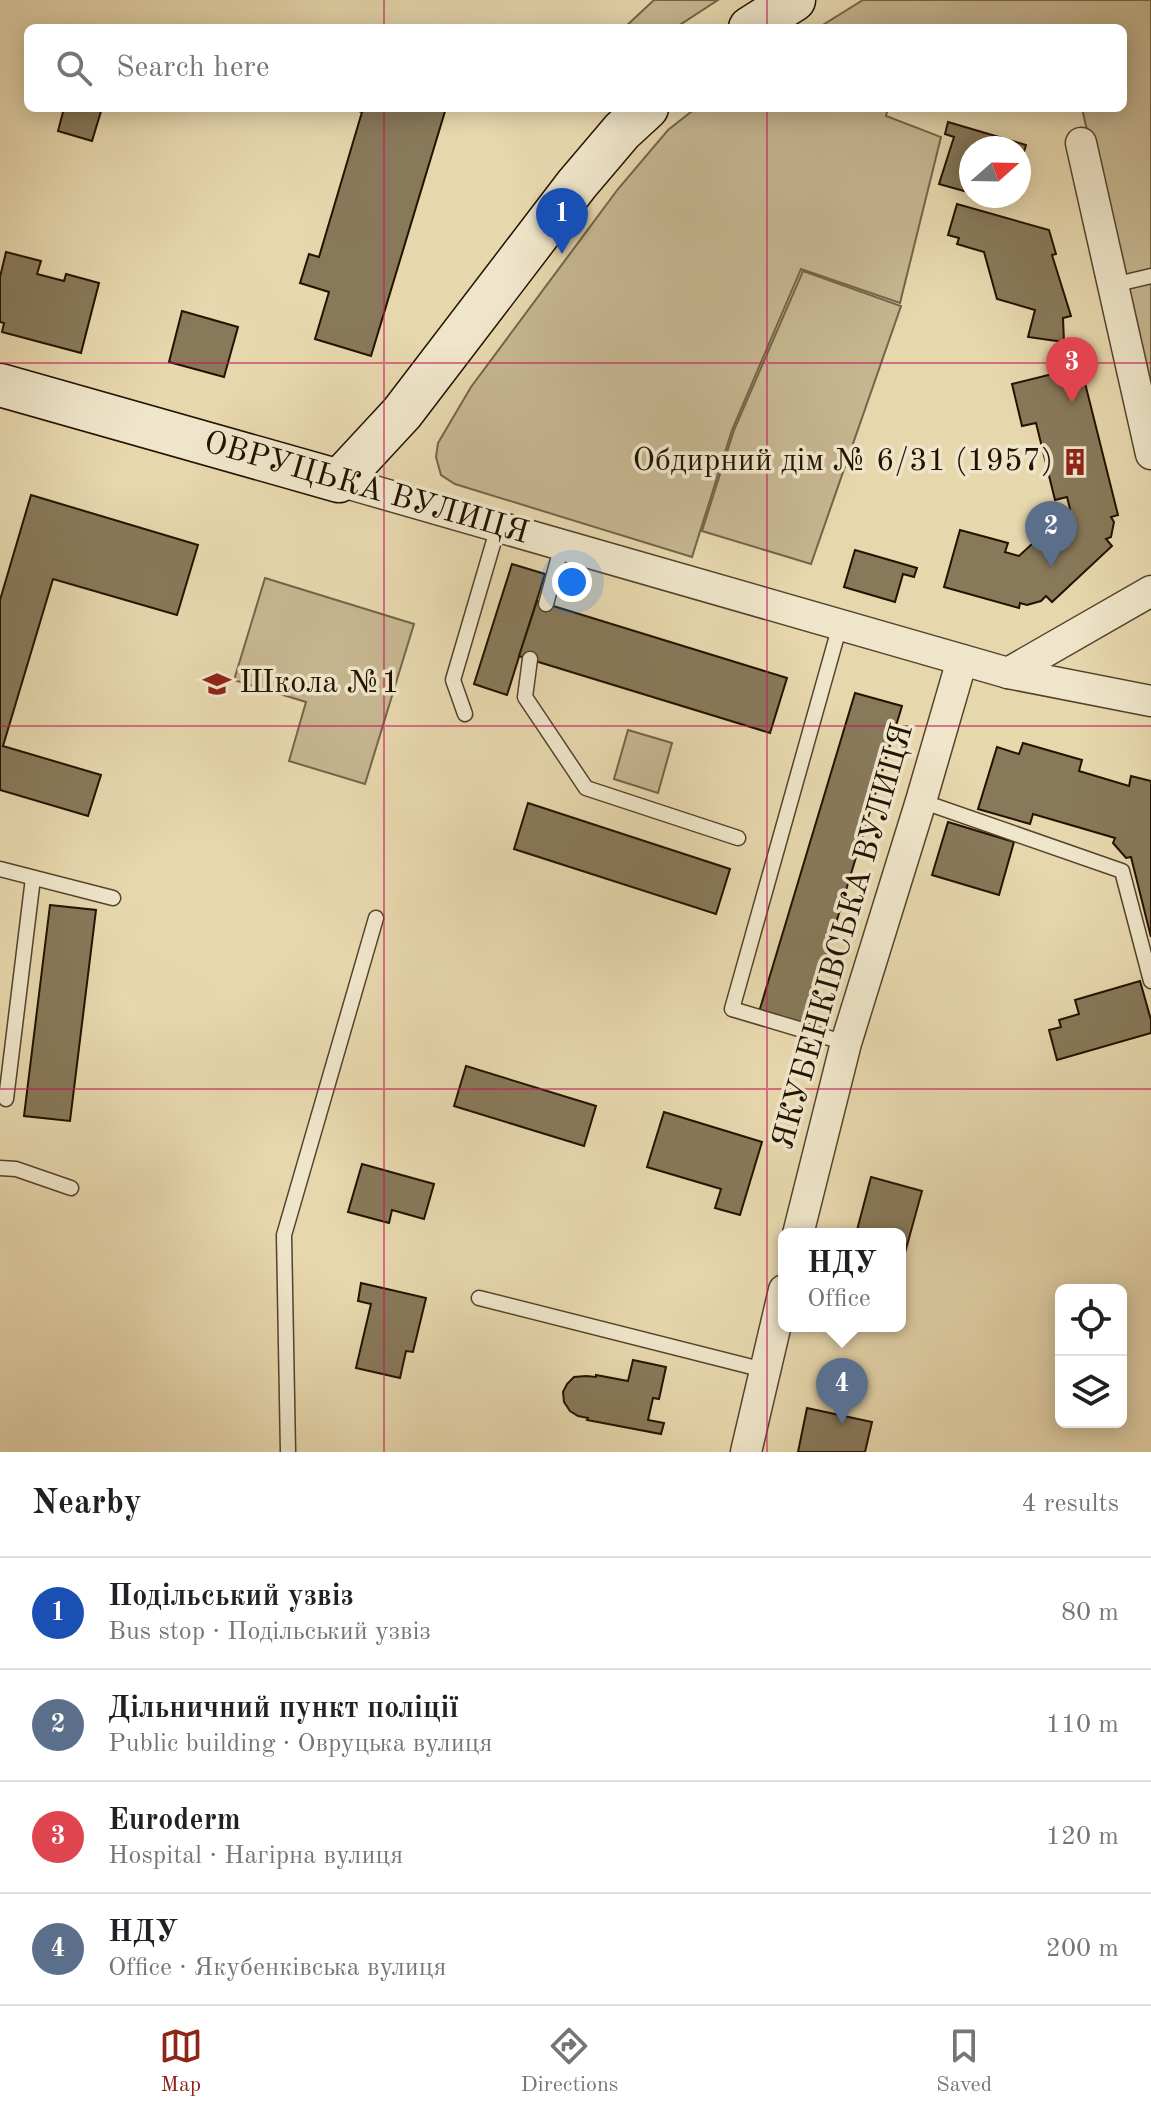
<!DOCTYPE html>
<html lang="en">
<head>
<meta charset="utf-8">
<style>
  :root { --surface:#fff; --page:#f6f6f6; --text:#202124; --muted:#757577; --line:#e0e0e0; --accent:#8f2418 }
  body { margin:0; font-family:"Old Standard TT",serif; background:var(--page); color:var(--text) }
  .controls { position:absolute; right:24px; bottom:24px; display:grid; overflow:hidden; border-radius:12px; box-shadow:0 4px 20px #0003 }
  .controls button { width:72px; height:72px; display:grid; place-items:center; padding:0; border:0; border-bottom:2px solid var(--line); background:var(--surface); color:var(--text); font:40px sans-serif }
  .compass { position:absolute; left:959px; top:136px; width:72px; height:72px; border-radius:50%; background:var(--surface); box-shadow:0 4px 20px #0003; rotate:70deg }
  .you { position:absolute; left:572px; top:582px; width:28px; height:28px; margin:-20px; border:6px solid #fff; border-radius:50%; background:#1a73e8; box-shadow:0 0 0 12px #1a73e833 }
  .badge { display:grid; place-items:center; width:52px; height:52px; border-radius:50%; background:var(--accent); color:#fff; font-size:26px; font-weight:700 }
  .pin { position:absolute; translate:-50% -66px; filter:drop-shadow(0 2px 4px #0008) }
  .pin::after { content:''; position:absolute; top:42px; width:28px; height:24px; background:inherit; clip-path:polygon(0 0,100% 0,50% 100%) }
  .popup { position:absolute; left:778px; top:1228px; width:128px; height:104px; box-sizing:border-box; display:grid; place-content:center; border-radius:12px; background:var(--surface); filter:drop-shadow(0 2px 6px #0005); font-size:26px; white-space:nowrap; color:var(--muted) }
  .popup b { font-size:30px; color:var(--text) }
  .popup::after { content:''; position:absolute; left:50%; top:100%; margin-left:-16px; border:16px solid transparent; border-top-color:var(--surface) }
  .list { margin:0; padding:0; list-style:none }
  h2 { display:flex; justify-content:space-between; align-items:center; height:104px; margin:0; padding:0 32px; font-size:34px }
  h2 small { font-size:26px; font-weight:400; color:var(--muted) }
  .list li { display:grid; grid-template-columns:52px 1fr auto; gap:24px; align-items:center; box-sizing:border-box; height:112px; padding:0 32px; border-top:2px solid var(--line) }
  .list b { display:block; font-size:30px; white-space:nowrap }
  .list p { margin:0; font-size:26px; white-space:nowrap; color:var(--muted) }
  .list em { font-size:26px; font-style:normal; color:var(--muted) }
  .icon { flex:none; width:44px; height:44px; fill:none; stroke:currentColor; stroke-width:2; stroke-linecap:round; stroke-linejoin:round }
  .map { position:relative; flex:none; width:1151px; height:1452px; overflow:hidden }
  .search { position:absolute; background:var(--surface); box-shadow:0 4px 20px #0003; left:24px; right:24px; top:24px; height:88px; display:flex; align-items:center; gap:20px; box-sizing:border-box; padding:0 28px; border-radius:12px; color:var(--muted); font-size:30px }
  .sheet { height:552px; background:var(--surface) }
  nav { display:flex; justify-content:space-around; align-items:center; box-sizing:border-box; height:112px; border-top:2px solid var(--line); background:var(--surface); font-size:22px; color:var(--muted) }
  nav a { display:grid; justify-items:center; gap:4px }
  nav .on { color:var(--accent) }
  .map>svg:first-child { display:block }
  .green { fill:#c6b690; stroke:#746448; stroke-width:2 }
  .building { fill:#88795a; stroke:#221300; stroke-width:2 }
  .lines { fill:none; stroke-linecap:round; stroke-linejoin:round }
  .lane-casing { stroke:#53442b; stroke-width:17 }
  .street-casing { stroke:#53442b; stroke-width:33 }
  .secondary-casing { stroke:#221300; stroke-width:45 }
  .lane { stroke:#efe5ca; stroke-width:14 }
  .street { stroke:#efe5ca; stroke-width:30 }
  .secondary { stroke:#efe5ca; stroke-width:42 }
  .grid { fill:none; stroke:#c2185b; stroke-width:2; stroke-opacity:0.55 }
  .labels { text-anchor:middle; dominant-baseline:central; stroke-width:7; stroke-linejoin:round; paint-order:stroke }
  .poi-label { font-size:32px; fill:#221300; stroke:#efe5ca; text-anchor:end }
  .street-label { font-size:32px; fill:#221300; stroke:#efe5ca }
</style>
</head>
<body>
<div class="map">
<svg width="1151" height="1452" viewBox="0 0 1151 1452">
  <rect width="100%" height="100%" fill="#e7d7ad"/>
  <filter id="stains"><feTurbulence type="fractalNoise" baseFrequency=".0025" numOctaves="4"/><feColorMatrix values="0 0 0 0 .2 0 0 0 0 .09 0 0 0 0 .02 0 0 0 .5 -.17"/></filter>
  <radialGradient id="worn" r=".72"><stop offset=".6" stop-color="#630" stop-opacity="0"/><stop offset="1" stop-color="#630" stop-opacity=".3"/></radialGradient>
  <g class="green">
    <path d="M654 0H718L675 28H624Z"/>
    <path d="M863 0H1151V400L1118 271 1082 108H1123V28H818Z"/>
    <path d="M696 108H888L886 116 941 137 900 303 801 269 732 430 692 557 455 484 441 475 436 457 438 443 471 387 618 189 668 130Z"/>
    <path d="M803 271 901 306 811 564 702 531 734 430Z"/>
    <path d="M265 578 414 624 365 784 289 761 306 702 234 680Z"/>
    <path d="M628 730 672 743 658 793 614 779Z"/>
  </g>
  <g class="building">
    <path d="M64 108H102L92 141 58 131Z"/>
    <path d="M349 108H446L371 356 315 339 329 292 300 283 309 254 319 257 362 112Z"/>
    <path d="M948 122 1026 145 1019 169V148H971V193L939 184 954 137 945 134Z"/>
    <path d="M957 204 1049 230 1056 254 1052 255 1071 316 1063 318 1064 342 1028 337 1035 310 997 299 984 252 957 244 959 238 948 235Z"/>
    <path d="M6 252 41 261 37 274 64 281 66 274 99 283 81 353 2 332 4 323 0 322V277Z"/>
    <path d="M182 311 238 327 224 377 169 362Z"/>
    <path d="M1081 367 1118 515 1111 517 1114 522 1111 537 1106 539 1112 546 1052 602 1046 596 1041 601 1027 605 1020 603 1019 608 944 587 960 530 1008 543 1005 552 1019 556 1070 509 1067 497 1055 500 1036 423 1022 426 1012 384Z"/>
    <path d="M31 495 198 545 177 615 53 579 3 746 101 775 88 816 0 790V600Z"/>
    <path d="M855 550 917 568 914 577 903 574 895 602 844 587Z"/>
    <path d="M512 564 545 574 507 695 474 684Z"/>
    <path d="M537 601 787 678 770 733 519 656Z"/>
    <path d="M855 693 902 706 805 1025 759 1012Z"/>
    <path d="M1023 743 1082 760 1079 771 1129 786 1131 776 1151 781V937L1131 857 1126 858 1113 843 1115 838 1033 814 1030 824 978 809 997 747 1019 754Z"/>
    <path d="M528 803 730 869 716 914 514 849Z"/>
    <path d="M948 822 1014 842 999 895 932 875Z"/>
    <path d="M50 905 96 910 70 1121 24 1116Z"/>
    <path d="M1140 981 1151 1020V1033L1057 1060 1049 1030 1061 1027 1059 1020 1079 1014 1075 1000Z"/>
    <path d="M466 1066 596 1106 584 1146 454 1106Z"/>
    <path d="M664 1112 762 1142 740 1215 715 1208 721 1189 647 1167Z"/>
    <path d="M362 1164 434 1184 424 1219 392 1210 389 1223 348 1212Z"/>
    <path d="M871 1177 922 1191 903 1260H900V1234H856Z"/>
    <path d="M361 1283 426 1298 413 1352 406 1351 400 1378 356 1368 371 1304 358 1301Z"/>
    <path d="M633 1360 666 1367 659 1399 653 1398 648 1420 664 1423 661 1434 587 1420 588 1418 578 1416 570 1411 564 1402 563 1392 567 1384 574 1377 586 1376 596 1377V1375L628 1381Z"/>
    <path d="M807 1408 872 1422 865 1452H798Z"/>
  </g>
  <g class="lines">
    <g class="lane-casing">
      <g id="lane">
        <path d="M1113 285 1151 276"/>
        <path d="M546 604 562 545"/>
        <path d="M840 625 732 1009 846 1043"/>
        <path d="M530 659 525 697 586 788 738 838"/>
        <path d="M465 714 453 680 498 527"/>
        <path d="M921 801 1122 871 1151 981"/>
        <path d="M0 869 113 898"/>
        <path d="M6 1099 33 878"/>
        <path d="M0 1168 16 1169 71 1188"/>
        <path d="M479 1298 764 1370"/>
        <path d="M288 1452 284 1235 376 918"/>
      </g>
    </g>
    <g class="street-casing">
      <g id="street">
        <path d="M1081 143 1151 454"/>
        <path d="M339 481 1008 673 1151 701"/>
        <path d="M1008 673 1151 591"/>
        <path d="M798 1234 846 1043 921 801 962 660"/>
        <path d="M746 1452 784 1290"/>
      </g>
    </g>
    <g class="secondary-casing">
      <g id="secondary">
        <path d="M750 28 794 0"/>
        <path d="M0 385 339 481 402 413 577 184 622 131 647 108"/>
      </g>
    </g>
    <use href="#lane" class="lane"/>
    <use href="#street" class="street"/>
    <use href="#secondary" class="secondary"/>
  </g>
  <path class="grid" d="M384 0V28M767 0V28M384 108V1452M767 108V1452M0 363H1151M0 726H1151M0 1089H1151"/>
  <defs>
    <g id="building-bare" transform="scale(2.16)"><path d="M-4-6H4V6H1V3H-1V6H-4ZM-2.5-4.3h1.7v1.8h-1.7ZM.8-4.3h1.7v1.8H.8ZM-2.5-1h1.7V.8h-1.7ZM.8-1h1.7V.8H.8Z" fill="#8f2418" stroke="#efe5ca" stroke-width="2.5" paint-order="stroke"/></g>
    <g id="school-bare" transform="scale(2.16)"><path d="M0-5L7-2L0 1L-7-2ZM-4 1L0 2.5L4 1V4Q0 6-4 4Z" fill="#8f2418" stroke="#efe5ca" stroke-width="2.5" paint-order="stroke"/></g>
  </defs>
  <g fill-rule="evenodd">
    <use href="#building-bare" x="1075" y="462"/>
    <use href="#school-bare" x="217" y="684"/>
  </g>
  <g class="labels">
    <g class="poi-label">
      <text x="1053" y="462">Обдирний дім № 6/31 (1957)</text>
      <text x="239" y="684" text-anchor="start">Школа №1</text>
    </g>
    <g class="street-label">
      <text transform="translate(366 489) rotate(16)">ОВРУЦЬКА ВУЛИЦЯ</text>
      <text transform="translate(844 937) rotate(-74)">ЯКУБЕНКІВСЬКА ВУЛИЦЯ</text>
    </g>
  </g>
  <rect width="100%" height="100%" filter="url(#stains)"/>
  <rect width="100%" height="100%" fill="url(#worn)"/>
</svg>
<div class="controls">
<button><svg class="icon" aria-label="locate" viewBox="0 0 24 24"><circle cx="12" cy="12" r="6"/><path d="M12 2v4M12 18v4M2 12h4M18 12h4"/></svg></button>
<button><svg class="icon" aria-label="layers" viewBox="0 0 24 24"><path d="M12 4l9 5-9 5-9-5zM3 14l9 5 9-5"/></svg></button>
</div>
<svg class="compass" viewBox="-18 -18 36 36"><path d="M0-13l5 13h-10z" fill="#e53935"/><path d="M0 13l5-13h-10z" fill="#757577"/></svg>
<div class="you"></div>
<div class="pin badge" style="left:562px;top:254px;background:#1a4fb4">1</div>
<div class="pin badge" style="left:1051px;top:567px;background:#5c6f8a">2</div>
<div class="pin badge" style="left:1072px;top:403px;background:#e0444e">3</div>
<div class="pin badge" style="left:842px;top:1424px;background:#5c6f8a">4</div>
<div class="popup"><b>НДУ</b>Office</div>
<div class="search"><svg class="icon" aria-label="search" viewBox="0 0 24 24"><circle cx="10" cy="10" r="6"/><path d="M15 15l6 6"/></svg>Search here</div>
</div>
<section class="sheet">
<h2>Nearby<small>4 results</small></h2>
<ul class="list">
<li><span class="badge" style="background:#1a4fb4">1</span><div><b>Подільський узвіз</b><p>Bus stop · Подільський узвіз</p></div><em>80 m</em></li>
<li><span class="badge" style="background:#5c6f8a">2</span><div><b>Дільничний пункт поліції</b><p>Public building · Овруцька вулиця</p></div><em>110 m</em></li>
<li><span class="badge" style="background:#e0444e">3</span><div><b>Euroderm</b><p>Hospital · Нагірна вулиця</p></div><em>120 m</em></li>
<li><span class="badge" style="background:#5c6f8a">4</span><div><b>НДУ</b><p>Office · Якубенківська вулиця</p></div><em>200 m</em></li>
</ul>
</section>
<nav>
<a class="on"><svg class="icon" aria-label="map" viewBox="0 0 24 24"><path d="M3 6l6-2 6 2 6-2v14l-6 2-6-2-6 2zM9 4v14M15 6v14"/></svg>Map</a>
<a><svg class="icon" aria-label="directions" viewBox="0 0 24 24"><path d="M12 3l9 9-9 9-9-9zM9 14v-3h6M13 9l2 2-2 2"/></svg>Directions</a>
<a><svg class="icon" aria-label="saved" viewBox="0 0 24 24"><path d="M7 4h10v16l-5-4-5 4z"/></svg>Saved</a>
</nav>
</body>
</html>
